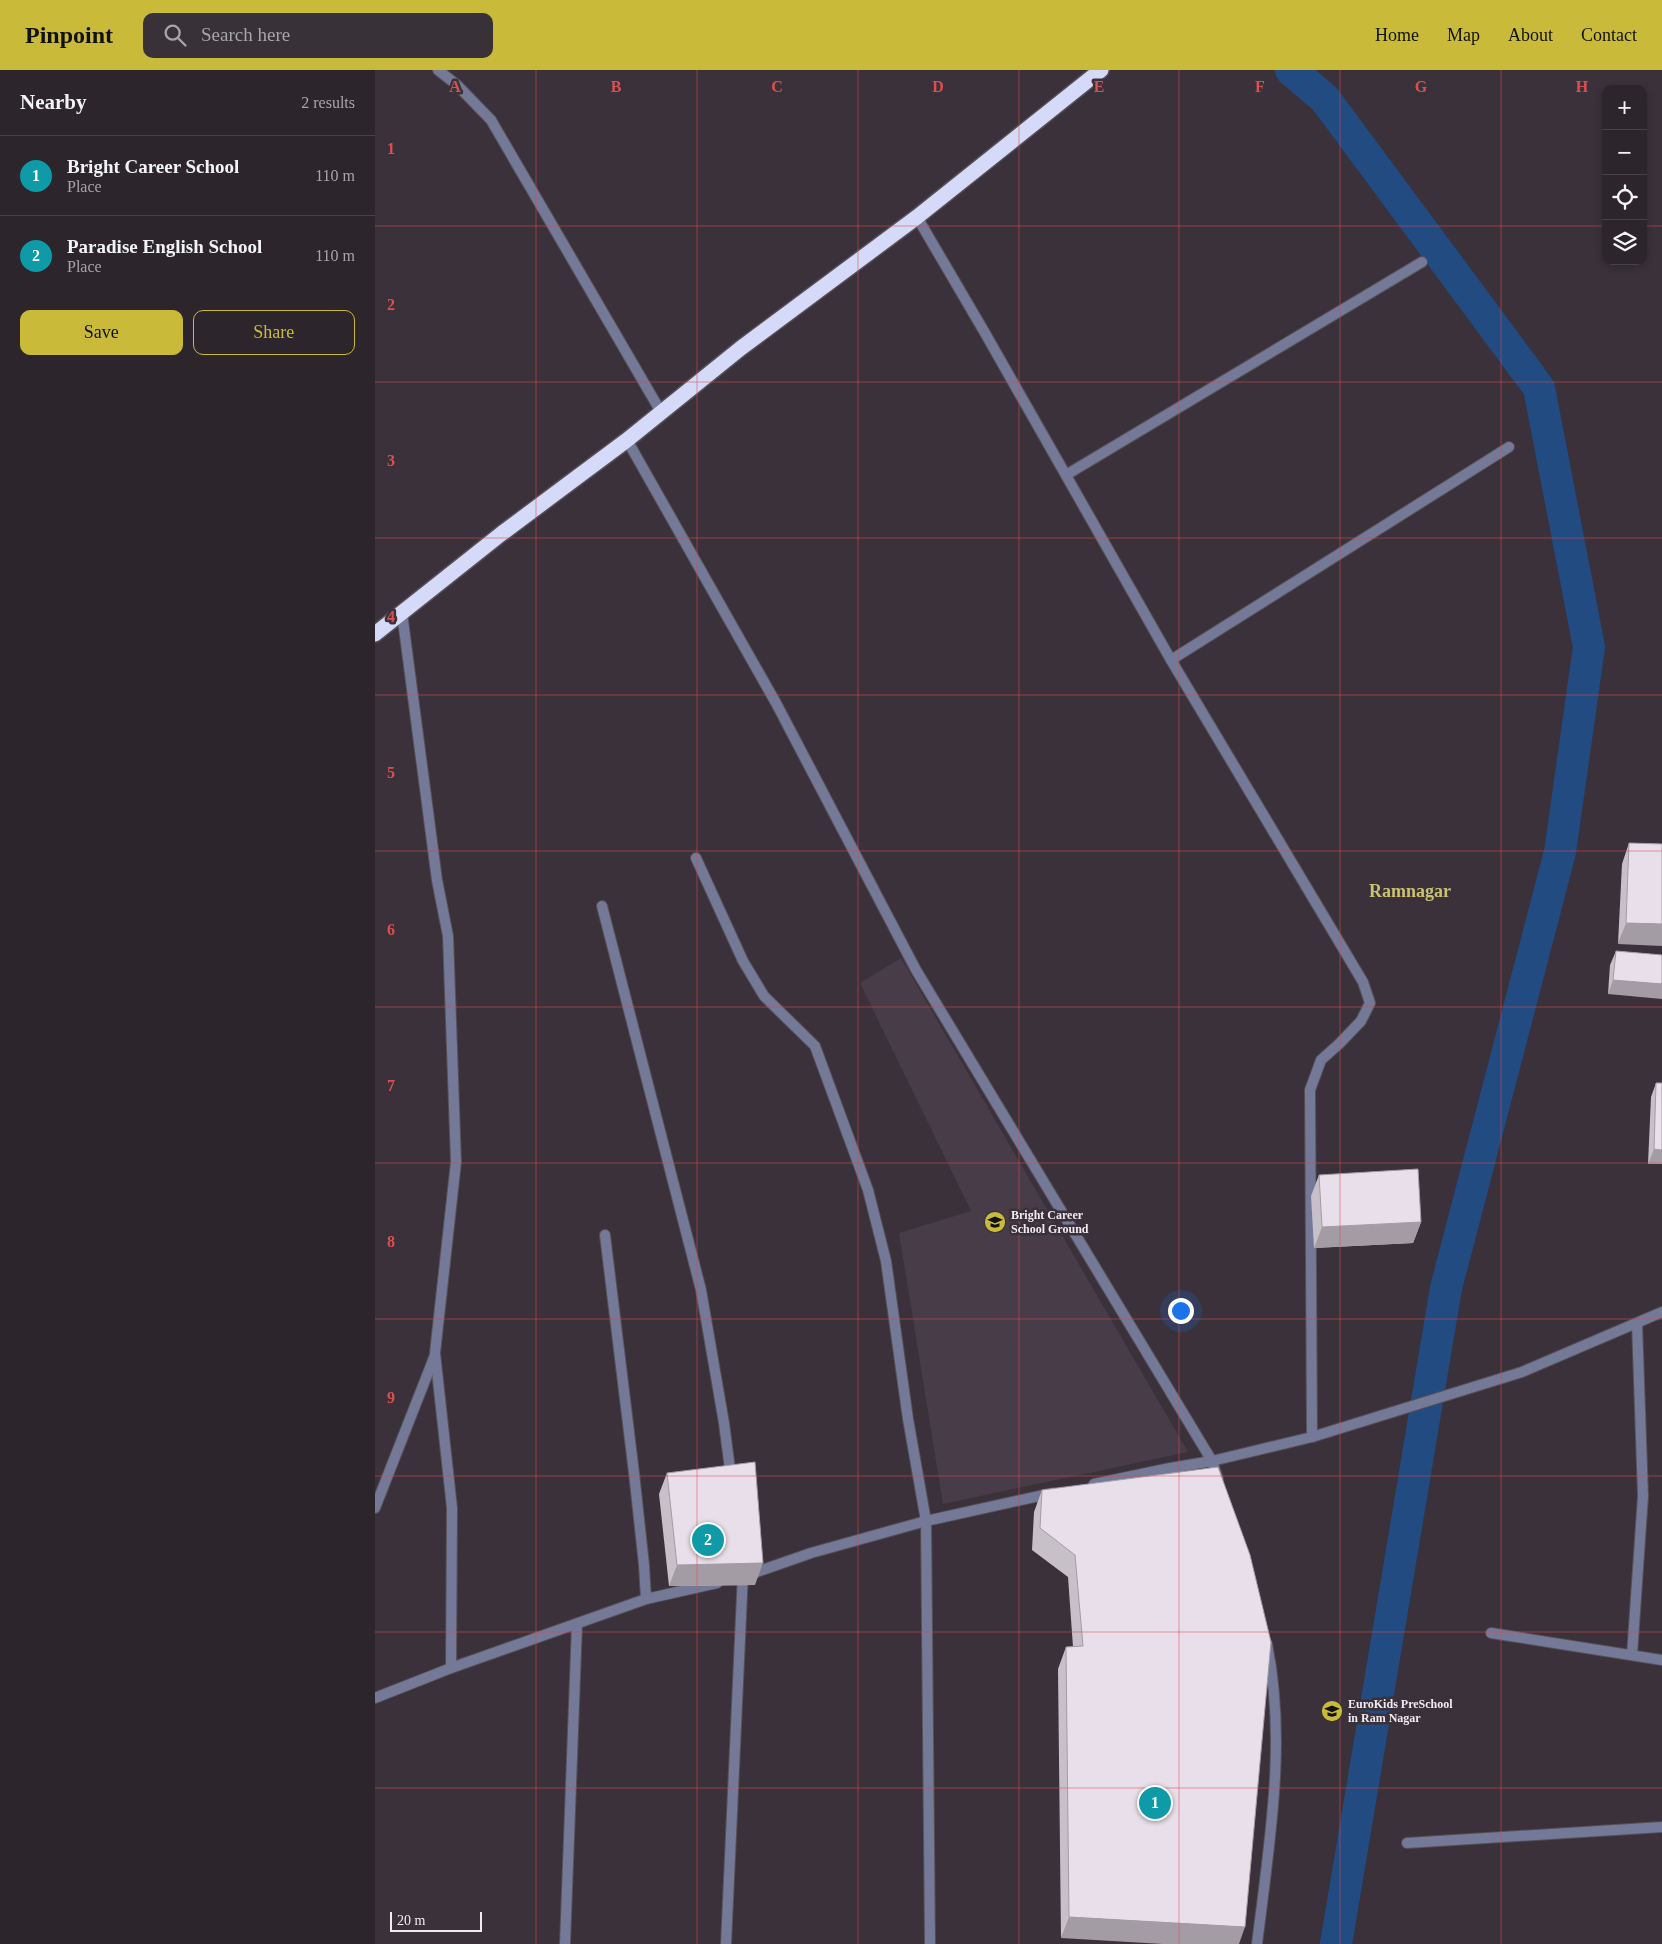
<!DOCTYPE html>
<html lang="en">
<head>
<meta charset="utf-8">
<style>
  :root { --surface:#2c252c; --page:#383138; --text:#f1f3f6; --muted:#a6a5a9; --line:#484248; --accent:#caba3a }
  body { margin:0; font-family:"Times New Roman",serif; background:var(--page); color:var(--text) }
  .controls { position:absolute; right:15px; top:15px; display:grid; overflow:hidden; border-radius:10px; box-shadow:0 2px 8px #0003 }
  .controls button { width:45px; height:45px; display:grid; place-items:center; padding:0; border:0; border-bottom:1px solid var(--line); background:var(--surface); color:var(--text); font:25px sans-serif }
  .scale { position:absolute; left:15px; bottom:12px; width:92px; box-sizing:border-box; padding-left:5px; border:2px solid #f0ebf1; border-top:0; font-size:14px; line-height:18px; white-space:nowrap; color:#f0ebf1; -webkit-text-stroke:4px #3a313a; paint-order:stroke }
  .you { position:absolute; left:805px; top:1240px; width:18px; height:18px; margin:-12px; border:4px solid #fff; border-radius:50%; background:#1a73e8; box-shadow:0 0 0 8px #1a73e833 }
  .badge { display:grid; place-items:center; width:32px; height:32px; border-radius:50%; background:var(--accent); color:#fff; font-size:16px; font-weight:700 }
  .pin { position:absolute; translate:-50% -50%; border:2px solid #fff; box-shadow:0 1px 5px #0006 }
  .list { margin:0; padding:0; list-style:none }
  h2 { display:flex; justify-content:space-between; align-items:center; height:65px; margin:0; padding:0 20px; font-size:21px }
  h2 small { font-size:16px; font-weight:400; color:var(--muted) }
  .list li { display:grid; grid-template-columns:32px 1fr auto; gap:15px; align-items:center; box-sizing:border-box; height:80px; padding:0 20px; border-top:1px solid var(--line) }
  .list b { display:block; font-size:19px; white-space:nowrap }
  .list p { margin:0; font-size:16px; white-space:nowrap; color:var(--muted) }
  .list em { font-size:16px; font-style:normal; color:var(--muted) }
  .actions { display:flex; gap:10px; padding:15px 20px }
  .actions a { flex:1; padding:11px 0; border:1px solid var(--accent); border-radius:10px; text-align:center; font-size:18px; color:var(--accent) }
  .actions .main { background:var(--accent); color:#111 }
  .icon { flex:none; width:28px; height:28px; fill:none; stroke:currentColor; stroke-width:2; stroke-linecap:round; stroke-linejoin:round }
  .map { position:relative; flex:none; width:1287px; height:1874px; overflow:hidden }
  header { display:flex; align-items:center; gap:30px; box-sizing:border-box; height:70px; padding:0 25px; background:var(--accent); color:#111 }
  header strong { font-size:24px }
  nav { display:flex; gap:28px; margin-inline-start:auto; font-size:18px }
  .search { width:350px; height:45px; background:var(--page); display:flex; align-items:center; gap:12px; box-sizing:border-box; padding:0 18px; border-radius:10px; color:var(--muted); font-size:19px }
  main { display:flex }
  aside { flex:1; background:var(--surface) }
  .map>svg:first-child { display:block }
  .built { fill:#473c48 }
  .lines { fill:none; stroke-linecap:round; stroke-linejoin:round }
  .canal { stroke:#214b81; stroke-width:32 }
  .lane-casing { stroke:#574f57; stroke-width:12 }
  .street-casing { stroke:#574f57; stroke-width:12 }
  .highway-casing { stroke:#574f57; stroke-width:18 }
  .lane { stroke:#737997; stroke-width:10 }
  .street { stroke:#737997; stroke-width:10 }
  .highway { stroke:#d4daf7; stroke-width:15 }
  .wall { fill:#c8c0c9 }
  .shaded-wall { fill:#a39ca4 }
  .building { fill:#e9dfea; stroke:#a39ca4 }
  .grid { fill:none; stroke:#db4f50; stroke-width:1; stroke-opacity:0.55 }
  .labels { text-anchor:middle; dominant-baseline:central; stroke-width:5; stroke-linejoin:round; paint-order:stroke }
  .poi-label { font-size:12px; font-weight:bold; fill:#f0ebf1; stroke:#3a313a; text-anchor:start }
  .district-label { font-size:18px; font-weight:bold; fill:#cbc173; stroke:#3a313a }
  .grid-label { font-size:16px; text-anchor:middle; font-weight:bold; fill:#db4f50; stroke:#3a313a; stroke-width:5; stroke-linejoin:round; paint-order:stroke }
</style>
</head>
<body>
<header>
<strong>Pinpoint</strong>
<div class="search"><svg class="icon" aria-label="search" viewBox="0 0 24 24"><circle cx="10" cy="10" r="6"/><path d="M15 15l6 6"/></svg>Search here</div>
<nav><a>Home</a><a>Map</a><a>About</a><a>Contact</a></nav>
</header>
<main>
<aside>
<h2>Nearby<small>2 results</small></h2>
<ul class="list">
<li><span class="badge" style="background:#0f9aa8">1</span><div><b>Bright Career School</b><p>Place</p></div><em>110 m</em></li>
<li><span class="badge" style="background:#0f9aa8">2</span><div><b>Paradise English School</b><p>Place</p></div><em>110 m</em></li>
</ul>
<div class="actions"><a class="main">Save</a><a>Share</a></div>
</aside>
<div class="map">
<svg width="1287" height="1874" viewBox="0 0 1287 1874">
  <rect width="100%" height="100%" fill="#3a313a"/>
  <path class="built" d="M526 888 813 1382 568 1434 524 1163 596 1141 485 913Z"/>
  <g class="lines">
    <path class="canal" d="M916 0 950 29 1164 318 1214 577 1185 782 1071 1218 961 1874"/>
    <g class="lane-casing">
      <path id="lane" d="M63 0 82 15 116 50 286 342"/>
    </g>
    <g class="street-casing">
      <g id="street">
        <path d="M542 147 610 263 796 590 988 912 995 933 986 951 965 973 946 990 935 1020 937 1367"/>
        <path d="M252 370 401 633 541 900 837 1391 843 1409"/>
        <path d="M691 405 1047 192"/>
        <path d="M27 543 62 810 73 866 81 1092 60 1283 77 1438 76 1598"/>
        <path d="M796 590 1134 377"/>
        <path d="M321 788 368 891 389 926 440 976 493 1120 511 1191 533 1349 551 1451 555 1874"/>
        <path d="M227 836 326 1220 349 1353 356 1407"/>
        <path d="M230 1165 259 1403 269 1495 271 1529"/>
        <path d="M719 1414 790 1399 837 1391 937 1367 1147 1302 1287 1242"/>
        <path d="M0 1438 60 1285"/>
        <path d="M373 1505 436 1483 551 1451 678 1423"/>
        <path d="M1116 1563 1287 1590"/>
        <path d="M1257 1585 1268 1426 1262 1253"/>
        <path d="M0 1628 76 1598 271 1529 342 1513"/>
        <path d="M1032 1773 1287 1757"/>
        <path d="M190 1874 202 1554"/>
        <path d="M351 1874 368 1503"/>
        <path d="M882 1874C894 1775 912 1672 892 1574"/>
      </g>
    </g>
    <g class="highway-casing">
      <path id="highway" d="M0 564 126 464 252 370 366 278 542 147 726 0"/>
    </g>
    <use href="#lane" class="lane"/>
    <use href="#street" class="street"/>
    <use href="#highway" class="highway"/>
  </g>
  <g class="wall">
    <path d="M1254 773 1287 774 1243 874 1247 794Z"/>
    <path d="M1241 881 1287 885 1233 924 1235 895Z"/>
    <path d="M1281 1013H1287V1094H1273L1276 1027Z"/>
    <path d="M944 1105 1046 1152 1038 1173 939 1178 936 1126Z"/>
    <path d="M292 1403 380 1515 294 1516 284 1424Z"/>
    <path d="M667 1420 875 1485 686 1868 683 1599 691 1577H698L693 1507 657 1480 659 1442Z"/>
  </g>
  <g class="shaded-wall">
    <path d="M1251 853 1287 854V876L1243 874Z"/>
    <path d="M1238 910 1287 914V929L1233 924Z"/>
    <path d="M1279 1079 1287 1080V1094H1273Z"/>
    <path d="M1046 1152 1038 1173 939 1178 947 1157Z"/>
    <path d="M388 1493 380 1515 294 1516 302 1495Z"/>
    <path d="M694 1847 870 1857 864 1874H788L686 1868Z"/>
  </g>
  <g class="building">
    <path d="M1254 773 1287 774V854L1251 853Z"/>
    <path d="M1241 881 1287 885V914L1238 910Z"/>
    <path d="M1281 1013H1287V1080L1279 1079Z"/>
    <path d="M1043 1099 1046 1152 947 1157 944 1105Z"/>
    <path d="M380 1392 388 1493 302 1495 292 1403Z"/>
    <path d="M843 1397 875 1485 896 1572 870 1857 694 1847 691 1577 708 1576 700 1485 665 1458 667 1420Z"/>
  </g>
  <path class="grid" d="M161 0V1874M322 0V1874M483 0V1874M644 0V1874M804 0V1874M965 0V1874M1126 0V1874M0 156H1231M1268 156H1287M0 312H1287M0 468H1287M0 625H1287M0 781H1287M0 937H1287M0 1093H1287M0 1249H1287M0 1406H1287M0 1562H1287M0 1718H1287"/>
  <defs>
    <g id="school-disc" transform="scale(1.125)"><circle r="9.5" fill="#caba3a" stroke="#3a313a"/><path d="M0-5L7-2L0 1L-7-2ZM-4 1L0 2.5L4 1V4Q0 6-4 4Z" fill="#111"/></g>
  </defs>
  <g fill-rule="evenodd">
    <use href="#school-disc" x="620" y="1152"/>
    <use href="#school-disc" x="957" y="1641"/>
  </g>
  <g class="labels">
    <g class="poi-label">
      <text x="636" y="1145">Bright Career<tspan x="636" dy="14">School Ground</tspan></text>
      <text x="973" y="1634">EuroKids PreSchool<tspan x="973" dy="14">in Ram Nagar</tspan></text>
    </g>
    <g class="district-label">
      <text x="1035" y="821">Ramnagar</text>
    </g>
  </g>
  <g class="grid-label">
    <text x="80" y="22">A</text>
    <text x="241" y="22">B</text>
    <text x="402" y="22">C</text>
    <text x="563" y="22">D</text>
    <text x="724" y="22">E</text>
    <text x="885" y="22">F</text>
    <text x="1046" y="22">G</text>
    <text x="1207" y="22">H</text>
    <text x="16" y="84">1</text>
    <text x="16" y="240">2</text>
    <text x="16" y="396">3</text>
    <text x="16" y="552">4</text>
    <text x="16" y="708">5</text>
    <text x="16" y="865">6</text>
    <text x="16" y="1021">7</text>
    <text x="16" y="1177">8</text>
    <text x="16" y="1333">9</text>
  </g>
</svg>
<div class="controls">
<button>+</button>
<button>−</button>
<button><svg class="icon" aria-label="locate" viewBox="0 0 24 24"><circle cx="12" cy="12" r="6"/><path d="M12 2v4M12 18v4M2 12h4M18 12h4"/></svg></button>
<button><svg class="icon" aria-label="layers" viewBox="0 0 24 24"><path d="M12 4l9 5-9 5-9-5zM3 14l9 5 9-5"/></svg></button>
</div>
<div class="scale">20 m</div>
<div class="you"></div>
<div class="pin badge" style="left:780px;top:1733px;background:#0f9aa8">1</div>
<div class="pin badge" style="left:333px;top:1470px;background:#0f9aa8">2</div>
</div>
</main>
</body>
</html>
